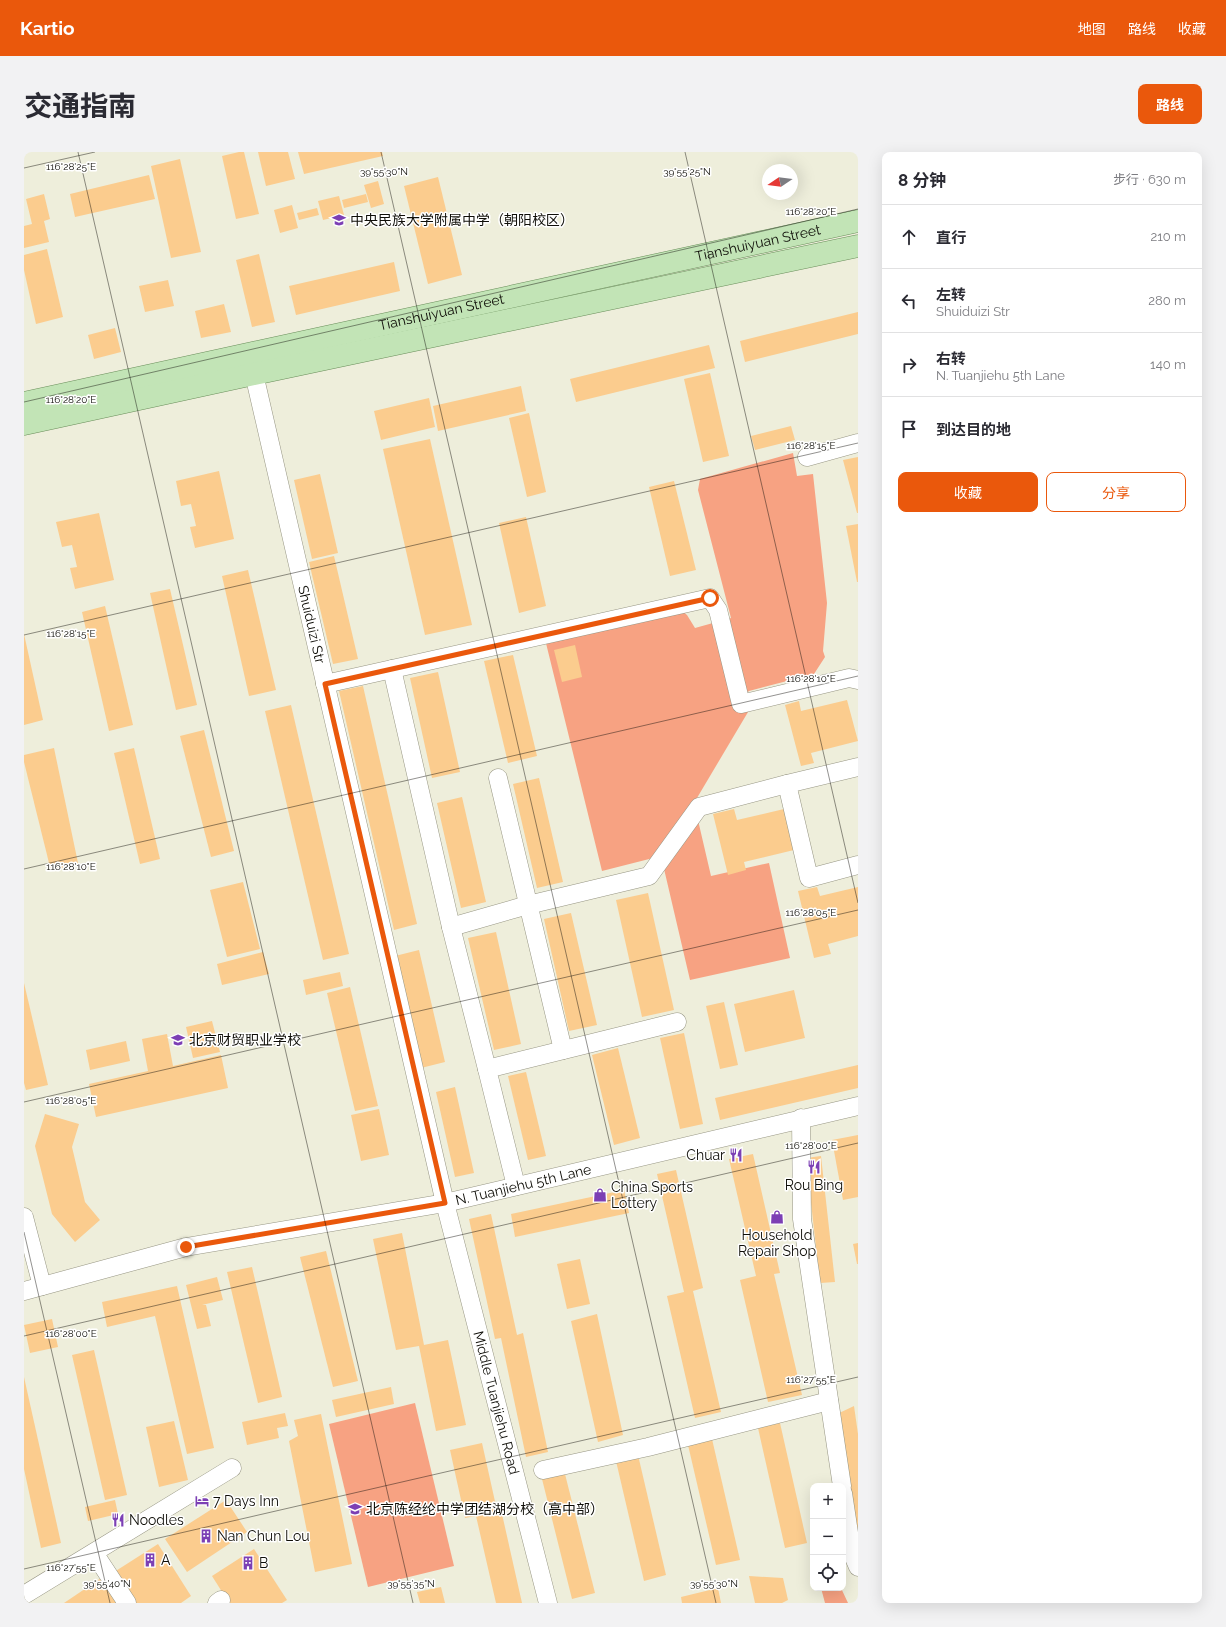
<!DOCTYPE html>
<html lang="zh">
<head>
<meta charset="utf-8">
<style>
  :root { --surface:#fff; --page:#f2f2f3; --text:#2b2b33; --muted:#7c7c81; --line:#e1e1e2; --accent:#ea580c }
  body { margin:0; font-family:Raleway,"Noto Sans SC",sans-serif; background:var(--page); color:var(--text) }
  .controls { position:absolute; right:12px; bottom:12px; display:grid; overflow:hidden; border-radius:8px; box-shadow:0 4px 16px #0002 }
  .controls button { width:36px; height:36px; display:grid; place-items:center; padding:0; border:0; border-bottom:1px solid var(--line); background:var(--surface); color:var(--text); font:20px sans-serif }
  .compass { position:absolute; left:738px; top:12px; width:36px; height:36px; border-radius:50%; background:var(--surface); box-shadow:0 4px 16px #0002; rotate:257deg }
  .stop { position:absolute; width:12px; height:12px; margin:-9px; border:3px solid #ea580c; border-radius:50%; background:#fff }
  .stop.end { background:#ea580c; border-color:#fff; box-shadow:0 1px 4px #0008 }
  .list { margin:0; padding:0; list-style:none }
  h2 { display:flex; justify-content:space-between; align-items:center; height:52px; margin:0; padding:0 16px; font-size:17px }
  h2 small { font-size:13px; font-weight:400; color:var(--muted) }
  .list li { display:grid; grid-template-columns:26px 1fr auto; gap:12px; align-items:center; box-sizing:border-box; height:64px; padding:0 16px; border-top:1px solid var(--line) }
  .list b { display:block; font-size:15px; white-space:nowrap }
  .list p { margin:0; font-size:13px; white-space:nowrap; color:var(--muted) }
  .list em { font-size:13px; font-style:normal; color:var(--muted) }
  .actions { display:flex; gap:8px; padding:12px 16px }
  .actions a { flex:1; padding:9px 0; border:1px solid var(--accent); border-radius:8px; text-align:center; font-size:14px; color:var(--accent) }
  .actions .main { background:var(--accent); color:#fff }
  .icon { flex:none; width:22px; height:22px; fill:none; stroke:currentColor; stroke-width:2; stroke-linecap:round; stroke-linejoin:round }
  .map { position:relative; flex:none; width:834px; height:1451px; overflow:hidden; border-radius:8px }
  header { display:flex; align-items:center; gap:24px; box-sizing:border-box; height:56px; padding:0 20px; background:var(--accent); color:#fff }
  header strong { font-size:19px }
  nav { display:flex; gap:22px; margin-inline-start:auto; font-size:14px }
  .intro { display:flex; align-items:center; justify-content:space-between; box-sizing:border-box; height:96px; padding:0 24px }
  h1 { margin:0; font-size:28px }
  .button { padding:10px 18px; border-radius:8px; background:var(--accent); color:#fff; font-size:14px; font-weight:700 }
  main { display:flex; gap:24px; padding:0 24px }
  aside { flex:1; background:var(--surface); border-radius:8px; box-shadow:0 4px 16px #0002 }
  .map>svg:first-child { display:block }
  .green { fill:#f7a282 }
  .building { fill:#fbcc8e }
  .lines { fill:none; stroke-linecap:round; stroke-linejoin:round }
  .minor-casing { stroke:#979684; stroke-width:19 }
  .major-casing { stroke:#698d5a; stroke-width:23 }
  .minor { stroke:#fff; stroke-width:18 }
  .major { stroke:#c2e4b6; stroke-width:22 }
  .route { stroke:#ea580c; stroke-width:5 }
  .ticks { fill:none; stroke:#0f0e08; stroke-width:1; stroke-opacity:0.45 }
  .labels { text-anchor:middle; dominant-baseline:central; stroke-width:3; stroke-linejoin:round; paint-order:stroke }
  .poi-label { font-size:14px; fill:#0f0e08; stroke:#fff; text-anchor:start }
  .street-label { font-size:14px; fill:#0f0e08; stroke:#fff }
  .ticks-label { font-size:10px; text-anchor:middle; fill:#0f0e08; stroke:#fff; stroke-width:3; stroke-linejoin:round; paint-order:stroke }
</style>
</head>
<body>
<header>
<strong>Kartio</strong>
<nav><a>地图</a><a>路线</a><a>收藏</a></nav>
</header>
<div class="intro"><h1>交通指南</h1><a class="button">路线</a></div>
<main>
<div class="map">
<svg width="834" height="1451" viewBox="0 0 834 1451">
  <rect width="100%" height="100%" fill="#eeeedb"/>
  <g class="green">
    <path d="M769 301 773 324 789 322 803 451 799 499 801 505 790 522 725 539 719 545 727 555 670 651 687 724 745 711 766 806 666 828 637 704 578 719 519 479 646 449 663 463 671 476 707 466 674 338 676 327Z"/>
    <path d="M391 1251 430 1414 344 1435 305 1272Z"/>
    <path d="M797 1436H817L824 1451H801Z"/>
  </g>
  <g class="building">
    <path d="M215 0H220L235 62 212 67 198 4Z"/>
    <path d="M234 0H264L271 27 242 34Z"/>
    <path d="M274 0H358L359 4 280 22Z"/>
    <path d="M156 7 177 100 147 106 127 14Z"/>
    <path d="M125 23 131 47 51 65 46 42Z"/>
    <path d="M414 25 438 123 404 132 380 34Z"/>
    <path d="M354 29 360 52 347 56 340 33Z"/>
    <path d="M20 42 26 67 20 69 25 90 0 96V74L8 72 2 47Z"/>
    <path d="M342 42 344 50 320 56 318 48Z"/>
    <path d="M315 44 320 63 299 68 294 49Z"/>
    <path d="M268 53 274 76 256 81 250 58Z"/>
    <path d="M293 56 295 63 275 68 273 61Z"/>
    <path d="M23 97 39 165 12 172 0 118V103Z"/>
    <path d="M235 102 251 170 228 175 212 108Z"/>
    <path d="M370 110 376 139 272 163 265 134Z"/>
    <path d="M144 128 150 154 121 160 115 134Z"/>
    <path d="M200 152 207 180 177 186 171 159Z"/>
    <path d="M834 160V182L721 210 716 189Z"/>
    <path d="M91 176 97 200 70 207 64 183Z"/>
    <path d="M685 193 691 216 552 250 546 227Z"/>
    <path d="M686 221 705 304 679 310 660 227Z"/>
    <path d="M497 234 502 259 414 279 409 254Z"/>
    <path d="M405 246 411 275 357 288 350 259Z"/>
    <path d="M505 261 522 340 503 345 485 266Z"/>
    <path d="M767 274 771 288 731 298 727 284Z"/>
    <path d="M406 287 448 473 401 483 359 297Z"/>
    <path d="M834 305V361H833L819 308Z"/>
    <path d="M195 319 210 387 171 396 166 375 172 374 167 352 157 354 152 329Z"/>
    <path d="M296 322 314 401 288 407 270 328Z"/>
    <path d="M650 329 672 418 646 424 625 335Z"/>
    <path d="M75 361 90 428 51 437 46 416 53 415 48 393 38 395 32 370Z"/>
    <path d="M502 365 522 454 495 461 475 371Z"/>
    <path d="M834 372V430H833L822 374Z"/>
    <path d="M310 404 334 507 309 512 285 410Z"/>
    <path d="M224 418 252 538 225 544 198 424Z"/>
    <path d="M146 437 173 553 152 558 126 441Z"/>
    <path d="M81 454 109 573 85 579 58 460Z"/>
    <path d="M0 482 19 568 0 573Z"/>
    <path d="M551 493 558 525 538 530 530 498Z"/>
    <path d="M489 503 513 604 484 611 460 509Z"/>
    <path d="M414 520 436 620 408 626 386 526Z"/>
    <path d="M339 534 393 772 370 778 315 539Z"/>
    <path d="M823 548 834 589 787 601 790 611 777 614 761 553 775 549 777 559Z"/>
    <path d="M267 553 325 802 299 808 241 559Z"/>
    <path d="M180 578 210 699 187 705 156 584Z"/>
    <path d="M30 596 54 711 27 719 0 610V603Z"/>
    <path d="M110 596 136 707 116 712 90 601Z"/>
    <path d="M515 626 539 730 513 736 489 632Z"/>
    <path d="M438 645 462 750 437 756 413 651Z"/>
    <path d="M710 657 713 668 760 657 770 698 720 710 722 718 704 723 689 662Z"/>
    <path d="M219 730 236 797 203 805 186 738Z"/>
    <path d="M793 735 796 744 834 735V784L804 792 807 802 790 806 774 739Z"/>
    <path d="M624 741 650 858 618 865 592 748Z"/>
    <path d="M547 761 573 873 545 879 520 767Z"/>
    <path d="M472 780 497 892 470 898 444 786Z"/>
    <path d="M395 798 421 910 397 916 371 804Z"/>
    <path d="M239 800 245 822 198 833 193 812Z"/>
    <path d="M316 820 319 834 282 843 279 828Z"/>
    <path d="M0 831 24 933 2 938 0 931Z"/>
    <path d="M326 835 354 954 331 959 303 841Z"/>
    <path d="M770 838 781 886 721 900 710 852Z"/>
    <path d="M700 850 714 913 696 917 682 854Z"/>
    <path d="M188 869 196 900 169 906 162 875Z"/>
    <path d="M660 881 679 972 656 977 636 886Z"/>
    <path d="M143 882 149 914 197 903 204 936 72 965 65 932 124 919 118 887Z"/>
    <path d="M102 889 106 909 66 918 62 898Z"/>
    <path d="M594 896 616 986 590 993 568 903Z"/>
    <path d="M834 913V936L696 968 691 946Z"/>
    <path d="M502 920 522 1004 504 1008 484 924Z"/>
    <path d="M431 935 450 1021 431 1025 412 940Z"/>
    <path d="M355 957 365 1003 337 1009 327 963Z"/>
    <path d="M21 962 55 972 48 995 61 1050 76 1068 51 1090 28 1062 11 994Z"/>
    <path d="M834 983V1045L819 1048 808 988Z"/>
    <path d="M729 1002 756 1121 750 1122 778 1243 744 1250 716 1128 732 1124 705 1007Z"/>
    <path d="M797 1004 811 1130 796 1131 782 1006Z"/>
    <path d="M652 1018 679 1136 669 1139 697 1260 671 1266 643 1144 660 1140 633 1022Z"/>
    <path d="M600 1038 605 1061 491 1085 487 1062Z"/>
    <path d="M467 1062 493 1183 499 1181 524 1300 502 1305 477 1186 471 1187 445 1067Z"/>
    <path d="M378 1081 400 1193 395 1194 424 1188 442 1273 412 1279 395 1194 372 1198 349 1087Z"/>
    <path d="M834 1091V1112H833L829 1092Z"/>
    <path d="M302 1099 334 1229 309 1235 276 1105Z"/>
    <path d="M556 1107 566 1152 543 1157 533 1112Z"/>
    <path d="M228 1115 258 1245 234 1251 203 1120Z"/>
    <path d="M193 1125 199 1148 178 1153H182L187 1174 173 1177 162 1133Z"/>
    <path d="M153 1134 190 1296 163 1302 131 1164 83 1175 78 1150Z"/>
    <path d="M573 1162 599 1283 574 1290 547 1169Z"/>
    <path d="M28 1167 34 1195 6 1201 0 1173Z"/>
    <path d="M70 1198 103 1343 81 1348 48 1203Z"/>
    <path d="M0 1225 37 1391 17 1396 0 1317Z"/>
    <path d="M367 1235 370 1252 312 1265 308 1248Z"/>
    <path d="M830 1254 834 1282V1383L811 1263Z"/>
    <path d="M261 1261 264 1274 253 1276 255 1286 223 1293 218 1270Z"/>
    <path d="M297 1262 328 1412 291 1420 265 1289 274 1284 270 1268Z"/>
    <path d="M150 1269 164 1328 135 1335 122 1275Z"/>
    <path d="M756 1271 783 1391 761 1396 734 1276Z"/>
    <path d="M688 1287 716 1408 692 1413 664 1293Z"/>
    <path d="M458 1291 472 1354 476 1353 498 1451H472L452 1364 441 1366 426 1298Z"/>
    <path d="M614 1303 642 1423 620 1429 592 1309Z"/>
    <path d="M541 1322 571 1441 548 1447 518 1327Z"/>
    <path d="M91 1348 94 1362 64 1369 61 1355Z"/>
    <path d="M202 1348 223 1380 163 1420 141 1387Z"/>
    <path d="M134 1392 167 1444 157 1451H106L87 1422Z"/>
    <path d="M230 1397 263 1448 258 1451H205L188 1424Z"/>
    <path d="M80 1424 96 1448 92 1451H40Z"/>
    <path d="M725 1424 759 1426 764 1448 758 1451H731Z"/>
    <path d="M417 1435 421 1451H396L393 1440Z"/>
    <path d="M694 1436 697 1451H658L657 1445Z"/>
  </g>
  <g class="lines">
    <g class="minor-casing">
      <g id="minor">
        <path id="s1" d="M230 222 421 1051 524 1451"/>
        <path d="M783 305 834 291"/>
        <path d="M368 517 427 775 463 917"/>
        <path d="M301 532 686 446 694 458 717 552 825 526 834 528"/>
        <path d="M834 615 763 632 785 726 834 713"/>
        <path d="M474 626 539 898"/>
        <path d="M427 775 504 753 625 724 675 655 763 632"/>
        <path d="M777 966 778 1067 818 1334"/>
        <path d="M492 1034 463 917 653 870"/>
        <path d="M0 1065 18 1134"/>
        <path id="s2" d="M0 1139 162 1095 421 1051 834 954"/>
        <path d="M519 1318 624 1295 805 1249"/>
        <path d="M819 1341 828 1401 834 1415"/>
        <path d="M70 1401 103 1451"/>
        <path d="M0 1443 208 1316"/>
        <path d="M193 1451 197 1448"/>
      </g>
    </g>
    <g class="major-casing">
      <g id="major">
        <path id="s3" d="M0 251 834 69"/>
        <path d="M0 272 230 222 834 94"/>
      </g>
    </g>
    <use href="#minor" class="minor"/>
    <use href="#major" class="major"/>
  </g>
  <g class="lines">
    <path class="route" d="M162 1095 421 1051 301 532 686 446"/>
  </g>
  <path class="ticks" d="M54 0 389 1451M357 0 692 1451M661 0 834 751M0 16 71 0M0 250 834 57M0 483 834 291M0 717 834 524M0 950 834 758M0 1080 86 1451M0 1184 834 991M0 1417 834 1225"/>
  <defs>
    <g id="school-bare" transform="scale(1.08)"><path d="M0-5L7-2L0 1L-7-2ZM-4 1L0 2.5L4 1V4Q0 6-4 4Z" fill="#7c3fb4" stroke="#fff" stroke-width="2.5" paint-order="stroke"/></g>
    <g id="restaurant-bare" transform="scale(1.08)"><path d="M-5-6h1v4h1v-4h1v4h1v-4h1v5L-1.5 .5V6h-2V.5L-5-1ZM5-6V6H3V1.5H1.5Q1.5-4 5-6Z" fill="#7c3fb4" stroke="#fff" stroke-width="2.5" paint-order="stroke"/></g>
    <g id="shop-bare" transform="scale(1.08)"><path d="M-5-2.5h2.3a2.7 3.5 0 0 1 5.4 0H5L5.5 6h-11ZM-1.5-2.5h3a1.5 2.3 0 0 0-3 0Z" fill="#7c3fb4" stroke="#fff" stroke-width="2.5" paint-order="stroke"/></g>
    <g id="hotel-bare" transform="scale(1.08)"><path d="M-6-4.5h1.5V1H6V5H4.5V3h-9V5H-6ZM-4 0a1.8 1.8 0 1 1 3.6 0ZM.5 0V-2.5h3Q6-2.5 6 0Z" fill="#7c3fb4" stroke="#fff" stroke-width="2.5" paint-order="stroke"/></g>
    <g id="building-bare" transform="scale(1.08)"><path d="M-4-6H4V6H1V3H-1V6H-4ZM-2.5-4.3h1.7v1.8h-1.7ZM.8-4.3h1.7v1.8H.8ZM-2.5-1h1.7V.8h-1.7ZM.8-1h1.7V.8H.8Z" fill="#7c3fb4" stroke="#fff" stroke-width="2.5" paint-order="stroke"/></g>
  </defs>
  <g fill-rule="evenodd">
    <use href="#school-bare" x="315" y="68"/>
    <use href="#school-bare" x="154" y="888"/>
    <use href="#restaurant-bare" x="712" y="1003"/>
    <use href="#restaurant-bare" x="790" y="1015"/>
    <use href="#shop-bare" x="576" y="1043"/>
    <use href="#shop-bare" x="753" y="1065"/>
    <use href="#hotel-bare" x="178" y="1349"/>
    <use href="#school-bare" x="331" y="1357"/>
    <use href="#restaurant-bare" x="94" y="1368"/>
    <use href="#building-bare" x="182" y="1384"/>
    <use href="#building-bare" x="126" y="1408"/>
    <use href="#building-bare" x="224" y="1411"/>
  </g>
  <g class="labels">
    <g class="poi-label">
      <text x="326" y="68">中央民族大学附属中学（朝阳校区）</text>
      <text x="165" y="888">北京财贸职业学校</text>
      <text x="701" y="1003" text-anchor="end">Chuar</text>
      <text x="790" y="1033" text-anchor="middle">Rou Bing</text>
      <text x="587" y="1035">China Sports<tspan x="587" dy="16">Lottery</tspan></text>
      <text x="753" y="1083" text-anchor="middle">Household<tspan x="753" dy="16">Repair Shop</tspan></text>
      <text x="189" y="1349">7 Days Inn</text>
      <text x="342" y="1357">北京陈经纶中学团结湖分校（高中部）</text>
      <text x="105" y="1368">Noodles</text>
      <text x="193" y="1384">Nan Chun Lou</text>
      <text x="137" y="1408">A</text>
      <text x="235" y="1411">B</text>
    </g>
    <g class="street-label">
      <text stroke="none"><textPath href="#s3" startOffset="751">Tianshuiyuan Street</textPath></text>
      <text stroke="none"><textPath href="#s3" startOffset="427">Tianshuiyuan Street</textPath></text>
      <text stroke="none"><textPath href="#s1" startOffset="257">Shuiduizi Str</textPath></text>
      <text stroke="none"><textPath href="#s2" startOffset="511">N. Tuanjiehu 5th Lane</textPath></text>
      <text stroke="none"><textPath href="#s1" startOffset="1057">Middle Tuanjiehu Road</textPath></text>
    </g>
  </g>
  <g class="ticks-label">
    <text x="47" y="18">116°28'25"E</text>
    <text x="360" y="23">39°55'30"N</text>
    <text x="663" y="23">39°55'25"N</text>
    <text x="787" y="63">116°28'20"E</text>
    <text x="47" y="251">116°28'20"E</text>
    <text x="787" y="297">116°28'15"E</text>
    <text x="47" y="485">116°28'15"E</text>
    <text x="787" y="530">116°28'10"E</text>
    <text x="47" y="718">116°28'10"E</text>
    <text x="787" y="764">116°28'05"E</text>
    <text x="47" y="952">116°28'05"E</text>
    <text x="787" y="997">116°28'00"E</text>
    <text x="47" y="1185">116°28'00"E</text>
    <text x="787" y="1231">116°27'55"E</text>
    <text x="47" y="1419">116°27'55"E</text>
    <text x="83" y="1435">39°55'40"N</text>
    <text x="387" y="1435">39°55'35"N</text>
    <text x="690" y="1435">39°55'30"N</text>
  </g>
</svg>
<div class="controls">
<button>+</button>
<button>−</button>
<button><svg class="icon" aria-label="locate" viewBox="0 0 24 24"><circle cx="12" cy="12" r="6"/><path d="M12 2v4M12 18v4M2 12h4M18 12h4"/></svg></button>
</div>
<svg class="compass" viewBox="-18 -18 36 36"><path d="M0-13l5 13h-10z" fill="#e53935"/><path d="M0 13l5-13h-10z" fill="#7c7c81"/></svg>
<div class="stop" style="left:686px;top:446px"></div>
<div class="stop end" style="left:162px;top:1095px"></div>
</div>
<aside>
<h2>8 分钟<small>步行 · 630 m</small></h2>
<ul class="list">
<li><svg class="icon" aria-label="ahead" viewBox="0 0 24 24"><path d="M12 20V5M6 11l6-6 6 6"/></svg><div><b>直行</b></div><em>210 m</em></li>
<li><svg class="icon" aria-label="left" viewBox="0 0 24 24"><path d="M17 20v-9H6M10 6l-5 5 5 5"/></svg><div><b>左转</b><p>Shuiduizi Str</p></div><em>280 m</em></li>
<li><svg class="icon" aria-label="right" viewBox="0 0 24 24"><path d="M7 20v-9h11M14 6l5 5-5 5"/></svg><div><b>右转</b><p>N. Tuanjiehu 5th Lane</p></div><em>140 m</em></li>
<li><svg class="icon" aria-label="arrive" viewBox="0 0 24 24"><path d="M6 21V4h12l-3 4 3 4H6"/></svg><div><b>到达目的地</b></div></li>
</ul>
<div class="actions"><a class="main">收藏</a><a>分享</a></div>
</aside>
</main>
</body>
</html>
